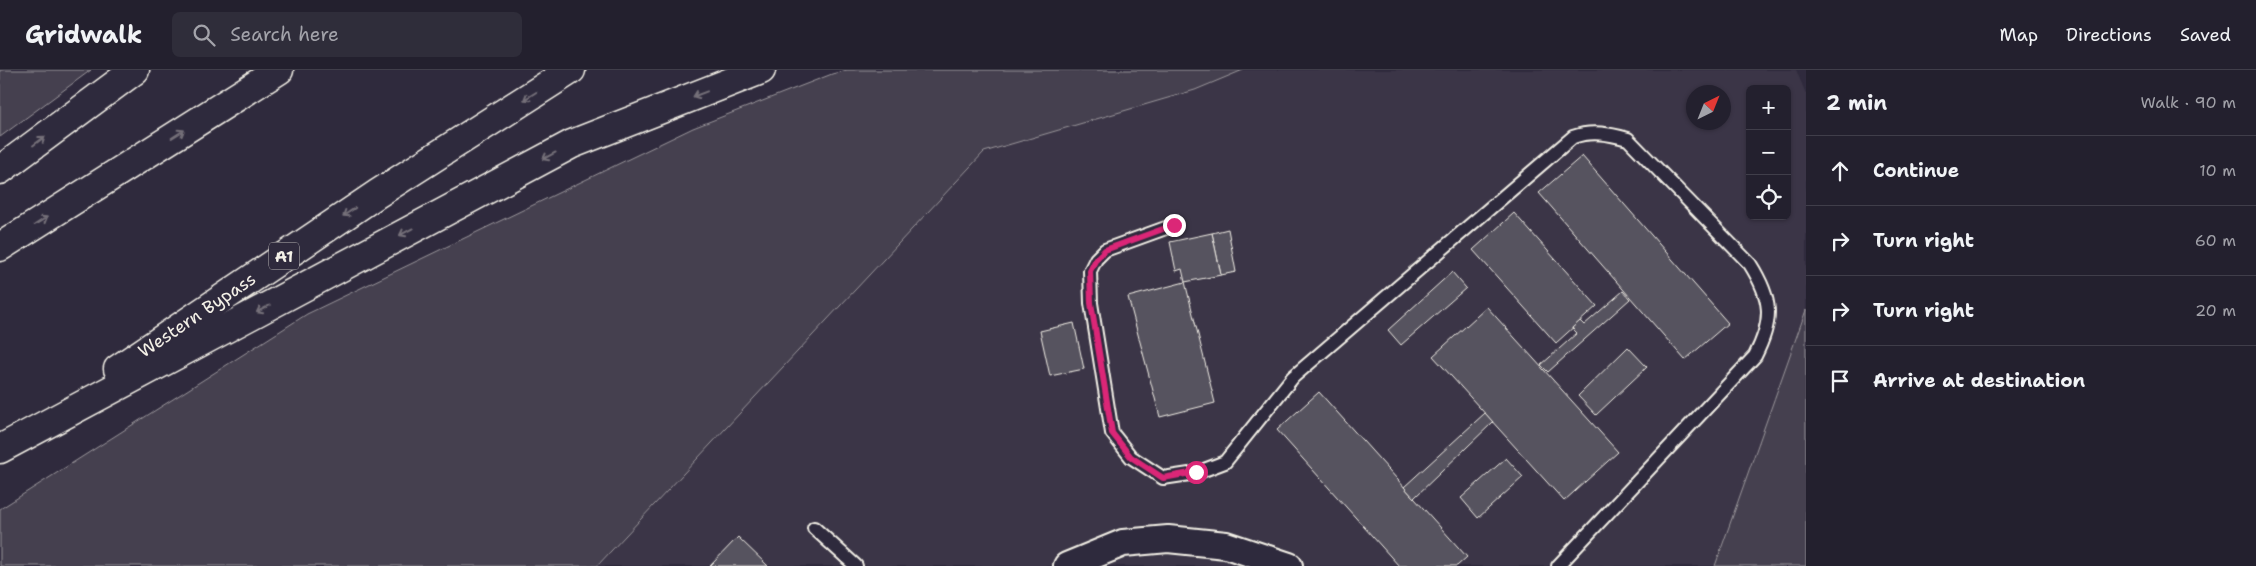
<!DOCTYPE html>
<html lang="en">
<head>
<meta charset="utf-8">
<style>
  :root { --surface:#23202e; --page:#2f2d3a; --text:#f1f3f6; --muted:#a3a3aa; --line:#403e4a }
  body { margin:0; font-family:"Shantell Sans",sans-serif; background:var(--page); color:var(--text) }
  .controls { position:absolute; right:15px; top:15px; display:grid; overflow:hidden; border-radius:8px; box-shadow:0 1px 4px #0004 }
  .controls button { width:45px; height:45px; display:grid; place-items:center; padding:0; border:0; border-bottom:1px solid var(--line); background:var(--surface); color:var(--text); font:25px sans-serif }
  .compass { position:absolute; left:1686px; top:15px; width:45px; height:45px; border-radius:50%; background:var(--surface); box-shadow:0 1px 4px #0004; rotate:43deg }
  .stop { position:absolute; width:15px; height:15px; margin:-11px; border:4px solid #db2777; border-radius:50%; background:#fff }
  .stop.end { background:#db2777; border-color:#fff; box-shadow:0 1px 5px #0008 }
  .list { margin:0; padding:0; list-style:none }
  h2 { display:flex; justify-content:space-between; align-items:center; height:65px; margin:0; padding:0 20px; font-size:21px }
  h2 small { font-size:16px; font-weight:400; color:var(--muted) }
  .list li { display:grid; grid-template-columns:32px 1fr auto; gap:15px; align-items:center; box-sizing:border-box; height:70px; padding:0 20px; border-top:1px solid var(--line) }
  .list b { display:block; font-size:19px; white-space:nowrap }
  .list em { font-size:16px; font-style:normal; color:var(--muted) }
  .icon { flex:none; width:28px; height:28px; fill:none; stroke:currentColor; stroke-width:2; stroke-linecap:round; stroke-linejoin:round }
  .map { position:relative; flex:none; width:1806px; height:496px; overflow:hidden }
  header { display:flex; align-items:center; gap:30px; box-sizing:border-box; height:70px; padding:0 25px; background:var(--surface); border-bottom:1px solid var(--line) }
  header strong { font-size:24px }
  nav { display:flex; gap:28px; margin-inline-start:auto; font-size:18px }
  .search { width:350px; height:45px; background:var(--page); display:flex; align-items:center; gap:12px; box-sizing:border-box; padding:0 18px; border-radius:8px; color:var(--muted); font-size:19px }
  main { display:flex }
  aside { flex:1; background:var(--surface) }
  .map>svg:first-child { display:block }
  .built { fill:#3b3647; fill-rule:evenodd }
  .green { fill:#454050; stroke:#9c989c }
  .building { fill:#56525f; stroke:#f4f1e8 }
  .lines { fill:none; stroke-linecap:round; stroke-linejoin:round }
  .lane-casing { stroke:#f4f1e8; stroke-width:16 }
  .street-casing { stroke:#f4f1e8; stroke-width:30 }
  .highway-casing { stroke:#f4f1e8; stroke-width:31 }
  .lane { stroke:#2f2a3d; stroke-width:12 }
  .street { stroke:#2f2a3d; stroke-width:26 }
  .highway { stroke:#2f2a3d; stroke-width:28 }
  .oneway { stroke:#747079 }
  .route { stroke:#db2777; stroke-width:6 }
  .labels { text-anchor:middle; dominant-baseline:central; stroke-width:4.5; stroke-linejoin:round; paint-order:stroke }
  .shield { fill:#2f2a3d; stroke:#b9b5b5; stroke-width:1 }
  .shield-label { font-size:16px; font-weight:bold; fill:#f4f1e8 }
  .street-label { font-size:18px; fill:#f4f1e8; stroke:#2f2a3d }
</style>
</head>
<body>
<header>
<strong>Gridwalk</strong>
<div class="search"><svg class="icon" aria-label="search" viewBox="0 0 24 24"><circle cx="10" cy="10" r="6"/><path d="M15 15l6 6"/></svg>Search here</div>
<nav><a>Map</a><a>Directions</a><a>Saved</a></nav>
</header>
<main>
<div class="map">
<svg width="1806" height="496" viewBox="0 0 1806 496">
  <rect width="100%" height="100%" fill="#2f2a3d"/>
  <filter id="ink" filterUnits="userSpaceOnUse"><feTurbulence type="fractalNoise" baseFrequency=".02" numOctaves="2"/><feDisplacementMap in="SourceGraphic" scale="10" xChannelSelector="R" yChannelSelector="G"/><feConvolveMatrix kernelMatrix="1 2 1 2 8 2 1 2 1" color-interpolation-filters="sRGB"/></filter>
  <g filter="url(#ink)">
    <path class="built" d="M1243 0H1796L1806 24V240L1715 496H597L984 82 1195 20ZM1750 19H1787V146H1750ZM1694 22H1724V52H1694Z"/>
    <g class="green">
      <path d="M0 0H91L0 67Z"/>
      <path d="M847 0H1243L1195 20 984 82 597 496H0V439L307 244 693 58 832 4Z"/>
      <path d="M1806 240V496H1715Z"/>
    </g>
    <g class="building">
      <path d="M1582 86 1728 253 1685 290 1539 123Z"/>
      <path d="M1514 143 1597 236 1556 273 1473 180Z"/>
      <path d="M1228 159 1236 202 1221 205 1212 163Z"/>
      <path d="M1212 163 1221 205 1185 212 1182 199 1176 201 1170 172Z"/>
      <path d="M1452 202 1466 218 1401 275 1388 260Z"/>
      <path d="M1185 212 1215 333 1160 347 1128 227Z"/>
      <path d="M1623 221 1630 229 1548 302 1541 295 1577 263 1572 258 1580 251 1584 255Z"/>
      <path d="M1487 237 1618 382 1564 431 1433 286Z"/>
      <path d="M1074 253 1084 299 1050 306 1040 261Z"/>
      <path d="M1628 277 1647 297 1596 345 1578 326Z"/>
      <path d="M1319 322 1467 487 1457 496H1399L1277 360Z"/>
      <path d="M1485 343 1493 352 1414 428 1404 417Z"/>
      <path d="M1506 388 1523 407 1478 448 1461 428Z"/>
      <path d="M738 467 768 496H710Z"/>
    </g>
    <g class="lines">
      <g class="lane-casing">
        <g id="lane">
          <path d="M1174 155 1105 180 1096 189 1090 201 1091 233 1112 363 1131 387 1163 408 1196 403 1225 392 1293 307 1573 67C1592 60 1610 64 1628 69L1750 194C1772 229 1774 249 1755 286L1558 496"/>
          <path d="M814 458 856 496"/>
        </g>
      </g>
      <g class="street-casing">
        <path id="street" d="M1067 496 1123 473 1168 469 1226 475 1289 496"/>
      </g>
      <g class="highway-casing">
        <g id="highway">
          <path d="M0 100 135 0"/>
          <path d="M0 177 279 0"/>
          <path d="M118 299 377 124 571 0"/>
          <path d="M0 379 572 74 761 0"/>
        </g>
      </g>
      <use href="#lane" class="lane"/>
      <use href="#street" class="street"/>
      <use href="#highway" class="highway"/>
    </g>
    <defs><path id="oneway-shaft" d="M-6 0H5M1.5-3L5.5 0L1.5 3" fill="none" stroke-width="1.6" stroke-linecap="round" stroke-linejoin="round" transform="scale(1.25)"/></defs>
    <g class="oneway">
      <use href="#oneway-shaft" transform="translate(700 24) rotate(159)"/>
      <use href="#oneway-shaft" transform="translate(530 26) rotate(148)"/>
      <use href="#oneway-shaft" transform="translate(178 64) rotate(-32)"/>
      <use href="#oneway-shaft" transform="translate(39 71) rotate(-37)"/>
      <use href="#oneway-shaft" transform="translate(549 86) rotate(152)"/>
      <use href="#oneway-shaft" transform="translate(349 142) rotate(146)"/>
      <use href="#oneway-shaft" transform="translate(41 151) rotate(-32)"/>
      <use href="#oneway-shaft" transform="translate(406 162) rotate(152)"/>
      <use href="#oneway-shaft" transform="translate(263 239) rotate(152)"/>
    </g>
  </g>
  <g class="lines" filter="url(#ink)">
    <path class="route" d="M1174 155 1105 180 1096 189 1090 201 1091 233 1112 363 1131 387 1163 408 1196 402"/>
  </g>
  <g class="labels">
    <rect class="shield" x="269" y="172.5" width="30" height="27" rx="4"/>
    <g class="shield-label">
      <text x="284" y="186">A1</text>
    </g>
    <g class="street-label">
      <text transform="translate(197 245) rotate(-34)">Western Bypass</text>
    </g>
  </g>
</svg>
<div class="controls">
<button>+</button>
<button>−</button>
<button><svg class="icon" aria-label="locate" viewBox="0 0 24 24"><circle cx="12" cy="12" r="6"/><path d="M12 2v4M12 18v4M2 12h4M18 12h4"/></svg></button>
</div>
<svg class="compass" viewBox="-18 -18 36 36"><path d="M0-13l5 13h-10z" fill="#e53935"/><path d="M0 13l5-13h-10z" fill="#a3a3aa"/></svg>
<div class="stop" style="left:1196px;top:402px"></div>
<div class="stop end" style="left:1174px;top:155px"></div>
</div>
<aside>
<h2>2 min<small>Walk · 90 m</small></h2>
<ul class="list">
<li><svg class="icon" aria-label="ahead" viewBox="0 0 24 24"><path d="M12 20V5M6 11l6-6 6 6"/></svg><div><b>Continue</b></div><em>10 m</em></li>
<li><svg class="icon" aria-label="right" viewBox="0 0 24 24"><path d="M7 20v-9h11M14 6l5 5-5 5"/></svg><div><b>Turn right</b></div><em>60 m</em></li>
<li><svg class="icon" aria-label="right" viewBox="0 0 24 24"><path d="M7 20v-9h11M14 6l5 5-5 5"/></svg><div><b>Turn right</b></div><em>20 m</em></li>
<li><svg class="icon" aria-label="arrive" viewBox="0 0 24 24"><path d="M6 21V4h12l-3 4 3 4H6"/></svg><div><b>Arrive at destination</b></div></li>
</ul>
</aside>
</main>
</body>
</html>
